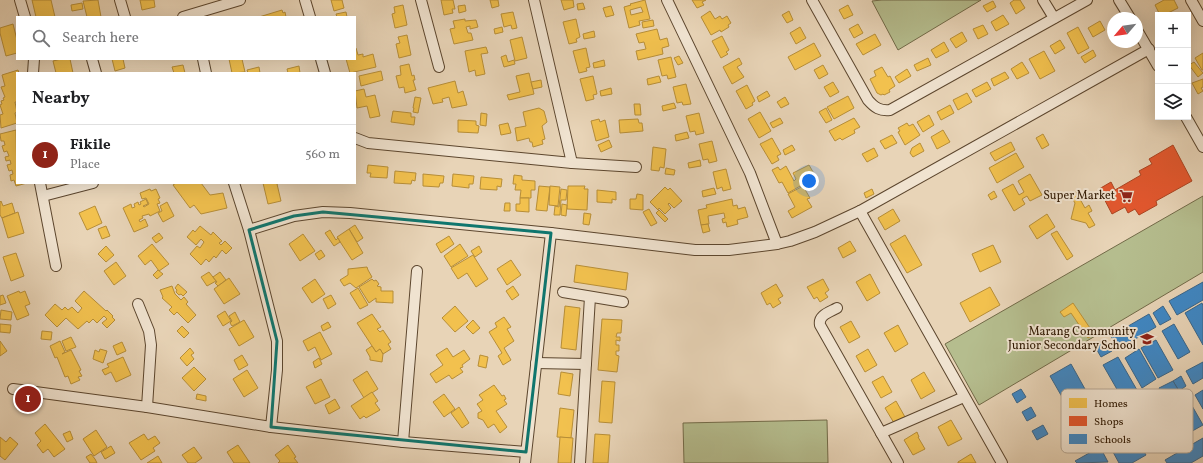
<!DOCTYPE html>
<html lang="en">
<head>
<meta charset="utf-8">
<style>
  :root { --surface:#fff; --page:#f6f6f6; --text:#202124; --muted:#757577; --line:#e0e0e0; --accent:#8f2418 }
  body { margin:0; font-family:Vollkorn,serif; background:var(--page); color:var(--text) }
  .controls { position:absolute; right:12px; top:12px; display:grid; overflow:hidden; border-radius:0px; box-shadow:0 4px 16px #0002 }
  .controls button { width:36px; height:36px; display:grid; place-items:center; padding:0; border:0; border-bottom:1px solid var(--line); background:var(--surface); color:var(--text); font:20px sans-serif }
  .compass { position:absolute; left:1107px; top:12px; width:36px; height:36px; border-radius:50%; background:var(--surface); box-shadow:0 4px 16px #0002; rotate:241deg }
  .you { position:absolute; left:809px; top:181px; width:14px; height:14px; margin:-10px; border:3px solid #fff; border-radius:50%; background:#1a73e8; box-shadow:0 0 0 6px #1a73e833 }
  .badge { display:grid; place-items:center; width:26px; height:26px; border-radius:50%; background:var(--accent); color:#fff; font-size:13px; font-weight:700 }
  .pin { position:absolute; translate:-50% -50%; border:2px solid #fff; box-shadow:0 1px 4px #0006 }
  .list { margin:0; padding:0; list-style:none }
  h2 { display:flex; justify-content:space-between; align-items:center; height:52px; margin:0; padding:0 16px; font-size:17px }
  h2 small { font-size:13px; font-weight:400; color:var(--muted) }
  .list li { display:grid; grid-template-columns:26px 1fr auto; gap:12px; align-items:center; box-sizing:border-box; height:60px; padding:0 16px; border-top:1px solid var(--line) }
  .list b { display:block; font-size:15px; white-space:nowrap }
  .list p { margin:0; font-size:13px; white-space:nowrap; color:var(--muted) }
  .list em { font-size:13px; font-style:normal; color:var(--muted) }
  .icon { flex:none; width:22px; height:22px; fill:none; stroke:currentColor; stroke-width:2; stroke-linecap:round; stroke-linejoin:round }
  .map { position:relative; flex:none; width:1203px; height:463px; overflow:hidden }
  .search { position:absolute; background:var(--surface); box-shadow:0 4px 16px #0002; left:16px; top:16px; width:340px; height:44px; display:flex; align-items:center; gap:10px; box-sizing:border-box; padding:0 14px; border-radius:0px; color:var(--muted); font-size:15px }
  .panel { position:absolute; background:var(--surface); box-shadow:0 4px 16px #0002; left:16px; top:72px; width:340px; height:112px; border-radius:0px }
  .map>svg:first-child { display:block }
  .green { fill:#b5bd8e; stroke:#726a48 }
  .homes { fill:#f2c14e; stroke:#b78e37; fill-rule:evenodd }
  .shops { fill:#e4572e; stroke:#ad4420 }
  .schools { fill:#3f88c5; stroke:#3a668a }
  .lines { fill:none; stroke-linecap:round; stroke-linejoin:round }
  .minor-casing { stroke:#5c462e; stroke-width:12 }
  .minor { stroke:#f0e3d0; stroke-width:10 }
  .marked { fill:none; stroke:#0f766e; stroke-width:3; stroke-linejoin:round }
  .labels { text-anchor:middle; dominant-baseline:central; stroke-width:4; stroke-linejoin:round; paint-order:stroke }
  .poi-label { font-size:12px; fill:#2e1701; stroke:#f0e3d0; text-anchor:end }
  .key { fill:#f0e3d0; stroke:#b6a692; stroke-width:1 }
  .key-label { font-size:11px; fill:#2e1701 }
</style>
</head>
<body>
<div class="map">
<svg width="1203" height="463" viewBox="0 0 1203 463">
  <rect width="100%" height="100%" fill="#e8d4b7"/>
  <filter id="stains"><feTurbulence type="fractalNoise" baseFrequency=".005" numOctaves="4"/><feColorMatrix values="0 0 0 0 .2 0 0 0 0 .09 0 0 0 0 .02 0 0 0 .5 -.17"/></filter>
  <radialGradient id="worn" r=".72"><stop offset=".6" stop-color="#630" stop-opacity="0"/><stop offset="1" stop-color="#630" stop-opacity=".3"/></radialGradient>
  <g class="green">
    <path d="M882 0H981L898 50 872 1Z"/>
    <path d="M1203 196V272L979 405 945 344Z"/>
    <path d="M827 420 828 463H684L683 423Z"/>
  </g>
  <g class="homes">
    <path d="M32 0H51L55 17H36Z"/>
    <path d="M98 0 101 17H87L83 1Z"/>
    <path d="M140 0H154L155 7 142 10Z"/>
    <path d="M331 0H342L344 8 334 11Z"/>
    <path d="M441 0H453L455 9H452L453 13 444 15Z"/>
    <path d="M490 0H498L499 6 492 8Z"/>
    <path d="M561 0H573L574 7 564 10Z"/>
    <path d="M645 0 650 19 639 21 640 25 629 28 624 7 631 5 630 4ZM641 7 643 12 631 15 630 10Z"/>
    <path d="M692 0H706L702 2 704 5 697 8Z"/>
    <path d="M1014 0H1020L1025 8 1016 14 1010 3Z"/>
    <path d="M1164 0H1174L1178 8 1164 15H1160L1155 5Z"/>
    <path d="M993 1 996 7 987 12 983 6Z"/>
    <path d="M82 3 83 9 72 11 71 5Z"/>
    <path d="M583 3 585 9 578 10 577 4Z"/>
    <path d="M403 5 407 25 395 28 392 14 395 13 394 7Z"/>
    <path d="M465 5 466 11 459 13 458 6Z"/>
    <path d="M848 5 853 15 844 19 839 10Z"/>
    <path d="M611 6 614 15 606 17 603 8Z"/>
    <path d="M282 10 283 13 285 12 286 17H259Z"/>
    <path d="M710 11 715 19 720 16 722 19 727 16 731 23 728 25 729 27 721 32 720 30 711 35 701 17Z"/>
    <path d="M789 11 793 20 787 23 782 15Z"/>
    <path d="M346 12 347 17H337L336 14Z"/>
    <path d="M513 12 517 28 512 29 511 25 504 27 501 14Z"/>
    <path d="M1003 15 1009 24 996 31 991 22Z"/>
    <path d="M465 19V21L476 20 478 27 470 29V26L466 27 468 33H471L473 40 454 44 450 29 455 28 453 21Z"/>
    <path d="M576 19 580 37 576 39 577 42 569 44 563 22Z"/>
    <path d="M653 20 654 26 643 28 642 22Z"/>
    <path d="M1100 21 1105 30 1093 37 1088 28Z"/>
    <path d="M13 24 17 40V53L6 56 0 33V28Z"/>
    <path d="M858 24 863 33 854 38 849 29Z"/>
    <path d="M983 25 988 34 978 39 973 29Z"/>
    <path d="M502 27 503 32 495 34 494 29Z"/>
    <path d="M800 27 806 38 796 44 790 33Z"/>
    <path d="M1078 27 1089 48 1078 54 1067 33Z"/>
    <path d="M657 29 660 40 667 38 669 46 662 48 663 54 638 60 636 51 646 49 644 42 639 43 636 34Z"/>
    <path d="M594 31 595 37 584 39 583 34Z"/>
    <path d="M962 32 967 41 956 48 950 39Z"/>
    <path d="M875 34 881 45 863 55 856 44Z"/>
    <path d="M407 35 411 55 399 58 396 44 400 43 398 37Z"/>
    <path d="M722 36 729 50 726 52 728 54 721 58 712 41Z"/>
    <path d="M522 37 527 58 515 61 510 40Z"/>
    <path d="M1060 40 1065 48 1055 54 1050 46Z"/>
    <path d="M944 42 949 51 936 58 931 50Z"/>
    <path d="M814 43 821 56 795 70 788 57Z"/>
    <path d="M486 47 488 53 481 54 485 74 476 76 475 70 469 72 465 51Z"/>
    <path d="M355 48H356L358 55 363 54V57L373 54 376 67 350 73 346 59H355Z"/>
    <path d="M586 48 590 67 586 68 587 71 579 73 573 51Z"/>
    <path d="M1093 50 1096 56 1085 63 1081 57Z"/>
    <path d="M1044 51 1055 71 1040 79 1029 59Z"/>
    <path d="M1203 53V70H1202L1195 58Z"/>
    <path d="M506 55 508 62 514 60 515 64 504 67 501 57Z"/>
    <path d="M679 56 683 63 678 65 674 58Z"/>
    <path d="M671 57 676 77 668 79 667 75 662 76 658 60Z"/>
    <path d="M739 58 742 64 737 67 744 77 732 84 723 67Z"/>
    <path d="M928 58 931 65 917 71 914 65Z"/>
    <path d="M61 59H70L73 73H56L53 61Z"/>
    <path d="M112 59H123L125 68 115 71Z"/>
    <path d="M229 59H242L245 72 232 73Z"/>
    <path d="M604 60 605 66 594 68 593 63Z"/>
    <path d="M1022 62 1029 73 1017 79 1011 69Z"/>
    <path d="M1194 62 1203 73 1198 77 1189 65Z"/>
    <path d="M409 64 412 76 414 75 415 80H413L416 90 405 93 404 87 399 88 396 76 401 75 400 66Z"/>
    <path d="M183 65 185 73H174L172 67Z"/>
    <path d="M823 65 828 74 819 79 814 70Z"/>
    <path d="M299 66 300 73H288L287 69Z"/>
    <path d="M259 67 260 73H248L247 70Z"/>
    <path d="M882 67 888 77 890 76 895 86 889 90 890 92 884 95 883 94 881 95 877 93 870 79 876 76 874 71Z"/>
    <path d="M907 69 911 76 899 83 895 77Z"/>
    <path d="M18 70 19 73H17V102H15L17 112 15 113 17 123 1 128 0 115 3 114 0 105 2 104 1 101 4 100 3 98 5 97 1 87 5 86 2 75Z"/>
    <path d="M381 71 383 80 361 86 359 76Z"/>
    <path d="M1005 72 1009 78 994 86 991 79Z"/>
    <path d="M529 73 534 94 509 100 507 95 520 92 516 76Z"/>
    <path d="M593 76 597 94 593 95 594 99 586 101 580 79Z"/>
    <path d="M659 76 661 82 648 85 647 79Z"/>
    <path d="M1203 79V87L1201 88 1203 91 1198 94 1192 83Z"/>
    <path d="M541 80 542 87 533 89 531 82Z"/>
    <path d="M455 81 458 93 463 91 467 105 452 108 449 97 442 99 443 102 433 104 428 88Z"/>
    <path d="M833 82 839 92 830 97 824 87Z"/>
    <path d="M987 82 991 89 976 97 972 90Z"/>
    <path d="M686 84 691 104 683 105 682 102 677 103 673 87Z"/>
    <path d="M747 85 755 101 752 103 753 105 746 109 736 91Z"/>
    <path d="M611 88 612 94 601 96 600 91Z"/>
    <path d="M364 89 366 97 375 95 380 116 370 118 367 106 357 108 355 91Z"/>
    <path d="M767 91 770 96 759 102 757 97Z"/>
    <path d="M967 93 972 102 958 110 953 100Z"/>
    <path d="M848 96 854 108 834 119 827 107Z"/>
    <path d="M415 97 421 98 418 113 413 112 414 108H413Z"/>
    <path d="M785 97 789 104 781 108 777 102Z"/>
    <path d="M674 103 676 108 663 111 662 106Z"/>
    <path d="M634 104H640L641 115H635Z"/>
    <path d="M950 105 954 113 941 120 937 112Z"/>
    <path d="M539 108 544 111 547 122 542 126 545 139 542 140 543 144 533 147 532 142H530L529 138 517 141 515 128 526 126 523 112Z"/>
    <path d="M826 108 832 120 826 123 819 112Z"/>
    <path d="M393 111 411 113V117H415L414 125 391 122Z"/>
    <path d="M760 112 771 131 759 138 748 119Z"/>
    <path d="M481 113 487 114 486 126 480 125Z"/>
    <path d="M699 113 704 133 696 135 695 131 690 132 686 116Z"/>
    <path d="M929 115 934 125 923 132 917 122Z"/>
    <path d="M780 118 783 123 773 128 770 123Z"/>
    <path d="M854 118 860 127 854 130 855 133 842 140 840 138 835 141 829 131Z"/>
    <path d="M599 119 600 122 605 120 609 137 596 141 591 121Z"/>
    <path d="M638 119 639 123H642L643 131 620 133 619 120Z"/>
    <path d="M458 120 476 121V125L479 126 478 133 458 132Z"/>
    <path d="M508 123 511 133 501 135 499 125Z"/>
    <path d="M907 123 909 126 913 124 920 135 905 145 898 132 900 131 898 128Z"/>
    <path d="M16 130 17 183H27L16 186 14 180 11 181 10 175 13 174 12 170 9 171 7 165 11 164 10 160 6 161 5 157 9 156 7 151 4 152 2 146 5 145 4 141H1L0 134Z"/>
    <path d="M943 130 950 142 937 149 931 137Z"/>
    <path d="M687 132 689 138 676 141 675 135Z"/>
    <path d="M1043 134 1049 145 1042 149 1036 138Z"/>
    <path d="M892 135 897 143 885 149 880 141Z"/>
    <path d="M772 138 781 154 777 156 779 160 772 164 760 144Z"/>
    <path d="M609 140 612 147 601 152 598 145Z"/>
    <path d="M712 141 717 161 709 163 708 159 703 160 699 144Z"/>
    <path d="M1011 142 1015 150 995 161 990 153Z"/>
    <path d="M920 143 924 151 913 157 910 153 912 148Z"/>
    <path d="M792 145 795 150 785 155 783 150Z"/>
    <path d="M653 147 666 149 664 168 660 167 659 171 651 170Z"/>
    <path d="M874 148 878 156 867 162 862 154Z"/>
    <path d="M1016 153 1024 167 997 183 989 168Z"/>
    <path d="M700 160 701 166 689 168 688 163Z"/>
    <path d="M368 165 388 167 387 178 370 177 371 173H367Z"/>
    <path d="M809 165 816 177 788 193 782 182 779 183 772 170 778 167 780 170 786 166 794 181 796 179 793 173Z"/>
    <path d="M666 168 675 170 674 175 665 174Z"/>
    <path d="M726 169 731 189 723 191 722 187 717 189 713 172Z"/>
    <path d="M395 171 416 173 415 181 412 180 411 184 394 183Z"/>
    <path d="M423 174 444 176 443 183H440L439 187 423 186Z"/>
    <path d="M453 174 474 176 473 184H469V188L452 186Z"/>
    <path d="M1030 174 1042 195 1030 201 1027 196 1022 199 1025 204 1014 211 1002 190 1013 184 1019 195 1024 192 1018 181Z"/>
    <path d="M514 175 522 176V180L535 181V190H531V198H520L521 190H515L516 184H513Z"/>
    <path d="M481 177 502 179 501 187 497 186V190L480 189Z"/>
    <path d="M176 183H201L210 195 223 193 227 208 201 214 194 205 190 208 173 185Z"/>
    <path d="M263 183H280L277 184 281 201 268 204Z"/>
    <path d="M539 186 550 187 547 211 536 210Z"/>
    <path d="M550 186 560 187 558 206 549 205Z"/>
    <path d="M568 186H585L584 189H588L587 210 567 209Z"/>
    <path d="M803 186 810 198 807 199 812 207 792 218 788 211 795 207 788 194Z"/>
    <path d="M665 187 668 190 670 188 682 201 674 208 669 203 668 204 671 208 665 214 659 208 658 210 650 202Z"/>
    <path d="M714 188 716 194 703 197 702 191Z"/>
    <path d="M150 189 151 191 156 189 160 198 158 199 160 203 157 204 160 211 150 216 149 214 142 216 143 218 139 220 140 222 145 219 148 226 134 232 123 208 131 204 132 208 135 207 134 204 138 202 139 205 141 204 140 202 146 199 148 204 143 206 144 207 149 204 146 198 142 199 140 193Z"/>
    <path d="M561 189 567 190 566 200H561L560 215H554L555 206 559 207Z"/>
    <path d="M872 189 874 194 866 198 864 193Z"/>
    <path d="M597 190 616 192V200L612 199V203L597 202Z"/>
    <path d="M994 191 997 197 991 200 988 195Z"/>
    <path d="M1076 192 1085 208 1089 205 1092 211 1088 213 1095 225 1089 228 1086 223 1071 219 1075 203 1070 195Z"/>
    <path d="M637 194 643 195V210L630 209V199H636Z"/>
    <path d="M520 198H529V212L516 211V204H520Z"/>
    <path d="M732 199 733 206 737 205 738 209 745 207 748 217 737 220 738 224 727 227 726 222 723 223 722 219 725 218 724 213 708 216 709 224 701 225 698 210 707 208 706 205Z"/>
    <path d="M1 201 3 206 12 203 15 213 2 218 0 215V202Z"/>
    <path d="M167 202 174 216 163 222 158 213 162 211 160 206Z"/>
    <path d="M505 203H510V211H504Z"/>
    <path d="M562 204 567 205 566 216 561 215Z"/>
    <path d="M95 206 102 223 87 230 79 213Z"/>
    <path d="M649 209 657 223 651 226 643 212Z"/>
    <path d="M893 209 900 221 885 230 878 218Z"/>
    <path d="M659 210 668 219 665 222 656 213Z"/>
    <path d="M18 212 24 233 8 238 2 218Z"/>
    <path d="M584 213 591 214 589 225 583 224Z"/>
    <path d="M1047 214 1055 227 1037 239 1029 226Z"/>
    <path d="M708 224 710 231 703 233 701 225Z"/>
    <path d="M355 225 363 238 357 242 349 229Z"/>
    <path d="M106 226 110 236 102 239 98 229Z"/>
    <path d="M200 226 211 235 213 232 222 241 219 243 221 245 225 241 232 248 226 254 222 250 216 258 214 256 209 262 206 259 201 265 190 254 197 246 200 248 204 242 201 239 196 245 187 237 193 230 195 232Z"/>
    <path d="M349 229 363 253 352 260 337 237Z"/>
    <path d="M330 230 336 240 338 238 340 242 334 246 325 233Z"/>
    <path d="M1057 231 1073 256 1067 260 1051 234Z"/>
    <path d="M159 233 163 238 156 243 152 238Z"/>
    <path d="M303 234 315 251 300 261 289 244Z"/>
    <path d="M905 235 922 265 907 273 890 244Z"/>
    <path d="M449 236 454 244 441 253 436 244Z"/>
    <path d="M850 241 856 251 843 258 838 248Z"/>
    <path d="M152 244 169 264 159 271 151 260 145 265 138 256Z"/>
    <path d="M460 244 468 256 451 267 444 256Z"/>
    <path d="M993 245 1001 262 980 272 972 254Z"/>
    <path d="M106 246 114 255 106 262 98 254Z"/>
    <path d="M479 246 482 252 475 257 471 251Z"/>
    <path d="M321 250 325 256 319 260 315 254Z"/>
    <path d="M16 253 24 276 11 281 3 257Z"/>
    <path d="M473 255 488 279 476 287 467 273 458 279 451 268Z"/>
    <path d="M511 260 521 275 507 285 497 269Z"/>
    <path d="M116 262 126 276 114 285 104 271Z"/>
    <path d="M576 265 628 273 626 290 574 282Z"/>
    <path d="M367 267 368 270 372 277 356 288 350 283 344 286 340 280 348 275V269Z"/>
    <path d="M158 270 163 274 157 279 153 275Z"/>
    <path d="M209 272 216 281 207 286 201 277Z"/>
    <path d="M220 272 226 280 218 286 215 283 217 282 213 277Z"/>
    <path d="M870 274 880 293 867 301 856 282Z"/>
    <path d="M229 278 240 294 224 304 214 289Z"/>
    <path d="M315 279 325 294 312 303 302 288Z"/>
    <path d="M372 279 374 281 376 280 379 284 377 286 381 287V291H393V303L376 302V298L369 303 359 287Z"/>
    <path d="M823 279 829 290 825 293 828 297 820 302 817 297 814 299 807 287Z"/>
    <path d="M178 284 187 292 183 296 181 294 179 295 176 292 177 290 175 288Z"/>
    <path d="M776 284 783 296 778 299 781 303 773 308 770 303 767 305 761 293Z"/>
    <path d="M172 286 175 294 181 300 184 297 188 302 186 304 196 315 188 323 177 312 174 315 169 310 172 307 162 298 163 297 160 290Z"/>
    <path d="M513 286 519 295 512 300 506 291Z"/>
    <path d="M990 287 1000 305 970 322 960 303Z"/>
    <path d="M358 288 368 305 360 309 350 293Z"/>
    <path d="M19 291 20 293 25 291 30 304 25 306 29 315 17 320 7 296Z"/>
    <path d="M84 291 106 311 107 310 113 316 112 317 115 320 107 328 102 323 107 319 104 316 97 323 93 319 89 323 87 321 78 329 66 318 57 327 45 315 55 304 62 310 65 307 68 310 72 307 78 313 82 308 75 301Z"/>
    <path d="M3 295 6 303 0 305V296Z"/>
    <path d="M331 295 336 304 328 309 323 299Z"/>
    <path d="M1073 303 1094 334 1088 338 1071 313 1064 317 1060 312Z"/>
    <path d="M455 306 468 321 455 332 442 318Z"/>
    <path d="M565 306 580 308 576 350 561 348Z"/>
    <path d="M1 310 12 312 11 320 0 319Z"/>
    <path d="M225 311 231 321 223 326 217 316Z"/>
    <path d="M235 312 240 322 232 326 230 323 232 321 229 316Z"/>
    <path d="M372 314 381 327 377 329 380 332 383 330 391 342 388 344 391 349 383 354 380 349 376 352 357 323Z"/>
    <path d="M504 317 511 327 507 329 514 341 504 348 511 360 503 365 498 356 502 353 489 332 497 327 495 323Z"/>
    <path d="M602 319 622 320 621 333H617L616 337H620V341L616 340V345H619V351H616V355L619 356 617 372 598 370Z"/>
    <path d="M244 320 254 337 239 346 229 329Z"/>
    <path d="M473 320 480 328 473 334 466 327Z"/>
    <path d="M851 321 860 337 849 343 840 327Z"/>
    <path d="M328 322 331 327 323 331 321 326Z"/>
    <path d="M0 324 11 325 10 333 0 332Z"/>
    <path d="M898 325 908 344 895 352 884 333Z"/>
    <path d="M182 326 189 333 184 338 177 331Z"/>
    <path d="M42 331 52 332 51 340 41 339Z"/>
    <path d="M320 332 332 354 321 360 315 347 308 351 303 341Z"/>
    <path d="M71 337 76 347 66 351 62 341Z"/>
    <path d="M0 341 7 351 0 356Z"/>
    <path d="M60 341 65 352 62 354 71 350 81 370 79 371 82 376 78 377 80 380 71 384 68 376 65 377 57 357 55 358 50 346Z"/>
    <path d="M122 342 126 351 117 355 113 346Z"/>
    <path d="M372 346 376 352 380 349 383 354 382 362 370 360V357L366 350Z"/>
    <path d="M190 348 194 353 191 355 194 359 187 366 180 358Z"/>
    <path d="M447 348 453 357 464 350 470 359 462 365 463 367 460 368 463 372 452 379 449 375 436 383 430 374 443 365 436 355Z"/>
    <path d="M100 349 107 351 103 363 93 359 95 350 99 352Z"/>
    <path d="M868 349 877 365 865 372 856 356Z"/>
    <path d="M242 355 248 365 239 370 234 360Z"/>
    <path d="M480 355 488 357 486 368 478 366Z"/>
    <path d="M123 357 131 375 116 382 111 372 105 375 102 370 109 367 107 364Z"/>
    <path d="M319 358 322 364 315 368 313 362Z"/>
    <path d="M194 367 206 379 194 391 182 378Z"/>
    <path d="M247 370 258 388 244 397 233 379Z"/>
    <path d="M367 371 378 389 364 398 353 380Z"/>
    <path d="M561 372 573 374 570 396 558 394Z"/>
    <path d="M924 372 935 391 921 399 911 380Z"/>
    <path d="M883 376 892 392 881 398 872 382Z"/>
    <path d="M321 379 330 397 315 404 306 387Z"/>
    <path d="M602 381 615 382 612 423 599 422Z"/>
    <path d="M494 385 502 396 504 395 506 399 504 400 507 404 496 411 507 427 500 433 494 424 488 428 483 420 478 418V413L482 411 477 404 483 400 479 395Z"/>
    <path d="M372 392 378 401 375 403 380 410 366 418 364 416 360 419 351 406Z"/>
    <path d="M197 394 206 396V401L196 399Z"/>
    <path d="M444 394 455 409 444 417 433 402Z"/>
    <path d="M335 399 340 408 329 414 325 405Z"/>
    <path d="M896 401 905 417 894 423 885 408Z"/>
    <path d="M459 407 469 423 462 428 451 413Z"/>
    <path d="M560 408 574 410 571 438 557 437Z"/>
    <path d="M951 420 962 439 948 446 938 427Z"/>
    <path d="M45 424 65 449 54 457 48 449 43 453 37 445 41 441 35 433Z"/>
    <path d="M96 430 107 447 94 456 83 439Z"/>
    <path d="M70 431 73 439 67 442 63 434Z"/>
    <path d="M917 432 919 437H918L925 449 913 455 904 440Z"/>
    <path d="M144 434 148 440 155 436 160 443 153 448 155 451 141 460 129 443Z"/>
    <path d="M595 434 610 435 608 463H593Z"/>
    <path d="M0 437 6 442 10 437 18 444 5 460 0 456Z"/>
    <path d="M560 437 573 438 571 463H558Z"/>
    <path d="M238 445 250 463H234L227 452Z"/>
    <path d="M288 445 296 457 294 458 298 463H278L280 461 275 455Z"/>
    <path d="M111 446 115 453 105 459 101 452Z"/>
    <path d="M194 447 202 458 195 463H188L182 455Z"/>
    <path d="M91 454 95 459 97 463H90L86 457Z"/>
    <path d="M971 454 976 463H958V462Z"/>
    <path d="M158 456 162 463H147Z"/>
  </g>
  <path class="shops" d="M1173 145 1192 181 1156 201 1157 205 1139 215 1135 209 1128 213 1125 207 1112 214 1099 189 1111 182 1115 190 1141 175 1139 171 1152 164 1149 159Z"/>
  <g class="schools">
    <path d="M1203 282V300L1177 315 1169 301Z"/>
    <path d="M1202 303 1203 306V345L1185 313Z"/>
    <path d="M1163 306 1171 319 1160 325 1153 313Z"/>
    <path d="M1149 314 1156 327 1118 349 1111 336Z"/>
    <path d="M1174 324 1190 352 1178 359 1162 331Z"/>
    <path d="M1105 339 1112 351 1101 357 1094 345Z"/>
    <path d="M1156 340 1173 370 1158 378 1141 348Z"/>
    <path d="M1139 349 1156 379 1142 388 1125 358Z"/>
    <path d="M1118 357 1141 397 1126 405 1103 365Z"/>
    <path d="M1203 362V378L1193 384 1186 371Z"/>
    <path d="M1071 364 1109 432 1089 444 1050 376Z"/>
    <path d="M1181 376 1186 386 1179 391 1173 381Z"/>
    <path d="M1173 381 1179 391 1165 399 1159 388Z"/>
    <path d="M1021 389 1026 397 1017 403 1012 394Z"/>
    <path d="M1203 390V409L1195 395Z"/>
    <path d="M1191 404 1203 425 1187 434 1175 413Z"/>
    <path d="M1031 407 1036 416 1027 421 1022 412Z"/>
    <path d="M1043 425 1048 434 1037 440 1032 431Z"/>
    <path d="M1203 438V456L1191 463H1167L1165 460Z"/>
    <path d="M1137 439 1146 455 1132 463H1119L1113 452Z"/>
    <path d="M1100 447 1108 462 1077 463 1075 461Z"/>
  </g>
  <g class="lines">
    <g class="minor-casing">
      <g id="minor">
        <path d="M20 0 25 17"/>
        <path d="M120 0 125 17"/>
        <path d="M305 0 310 17"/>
        <path d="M421 0 439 67"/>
        <path d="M534 0 572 163"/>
        <path d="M667 0 750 173 777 244"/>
        <path d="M812 0 868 100C875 108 880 111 890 110L1087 0"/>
        <path d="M1043 0 1054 18"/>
        <path d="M1119 0 1130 18"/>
        <path d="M1191 0 1203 21"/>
        <path d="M183 17 240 0"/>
        <path d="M1137 30 1158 66"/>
        <path d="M92 59 96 73"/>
        <path d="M203 59 206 73"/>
        <path d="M321 59 325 73"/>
        <path d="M33 73 34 59"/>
        <path d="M1186 117 1203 147"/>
        <path d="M355 138 368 143 572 163 636 167"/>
        <path d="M40 183 56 266"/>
        <path d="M234 183 249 230 277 341V370L271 427"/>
        <path d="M43 196 93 183"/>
        <path d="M860 211 1002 463"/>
        <path d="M249 230 294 216 323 212 350 213 551 233 695 250H729L777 244 790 241 815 232 860 211 1149 49"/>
        <path d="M563 292 623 302"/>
        <path d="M138 304 149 331 151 345 147 407"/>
        <path d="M837 308C830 312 818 315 820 325L898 463"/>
        <path d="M536 363 586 364"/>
        <path d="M13 389 147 407 271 427 403 442 526 452"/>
        <path d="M881 433 964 397"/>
        <path d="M403 442 417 271"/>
        <path d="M525 463 551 233"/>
        <path d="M580 463 590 297"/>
      </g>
    </g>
    <use href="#minor" class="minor"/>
  </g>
  <path class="marked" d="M323 212 551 233 526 452 271 427 277 341 249 230 294 216Z"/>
  <defs>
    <g id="supermarket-bare" transform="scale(1.08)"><path d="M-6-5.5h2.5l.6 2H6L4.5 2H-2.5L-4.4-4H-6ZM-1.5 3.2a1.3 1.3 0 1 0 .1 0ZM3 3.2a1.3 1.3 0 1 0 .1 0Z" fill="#8f2418" stroke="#f0e3d0" stroke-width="2.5" paint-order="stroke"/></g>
    <g id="school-bare" transform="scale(1.08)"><path d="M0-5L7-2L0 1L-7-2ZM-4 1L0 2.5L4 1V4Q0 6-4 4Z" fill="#8f2418" stroke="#f0e3d0" stroke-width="2.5" paint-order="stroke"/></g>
  </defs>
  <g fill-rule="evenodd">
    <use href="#supermarket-bare" x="1126" y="196"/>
    <use href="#school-bare" x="1147" y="339"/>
  </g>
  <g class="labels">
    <g class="poi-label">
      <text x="1115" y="196">Super Market</text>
      <text x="1136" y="332">Marang Community<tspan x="1136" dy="14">Junior Secondary School</tspan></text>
    </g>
  </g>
  <rect x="1061" y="389" width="132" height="64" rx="6" class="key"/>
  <rect x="1069" y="398" width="18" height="10" fill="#f2c14e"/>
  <rect x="1069" y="416" width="18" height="10" fill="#e4572e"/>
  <rect x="1069" y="434" width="18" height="10" fill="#3f88c5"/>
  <g class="key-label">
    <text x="1094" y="407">Homes</text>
    <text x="1094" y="425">Shops</text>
    <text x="1094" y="443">Schools</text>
  </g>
  <rect width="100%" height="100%" filter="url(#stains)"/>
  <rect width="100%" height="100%" fill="url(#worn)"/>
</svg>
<div class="controls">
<button>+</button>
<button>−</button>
<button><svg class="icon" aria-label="layers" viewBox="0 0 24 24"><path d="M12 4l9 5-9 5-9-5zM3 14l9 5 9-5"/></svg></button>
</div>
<svg class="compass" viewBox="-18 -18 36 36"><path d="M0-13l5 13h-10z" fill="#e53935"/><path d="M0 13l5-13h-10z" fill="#757577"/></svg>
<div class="you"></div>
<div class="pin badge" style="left:28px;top:399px">1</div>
<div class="search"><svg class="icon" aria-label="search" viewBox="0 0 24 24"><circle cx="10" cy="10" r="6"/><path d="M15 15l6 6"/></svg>Search here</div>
<section class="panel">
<h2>Nearby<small></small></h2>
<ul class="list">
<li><span class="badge">1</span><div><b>Fikile</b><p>Place</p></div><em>560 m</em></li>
</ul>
</section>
</div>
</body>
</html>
